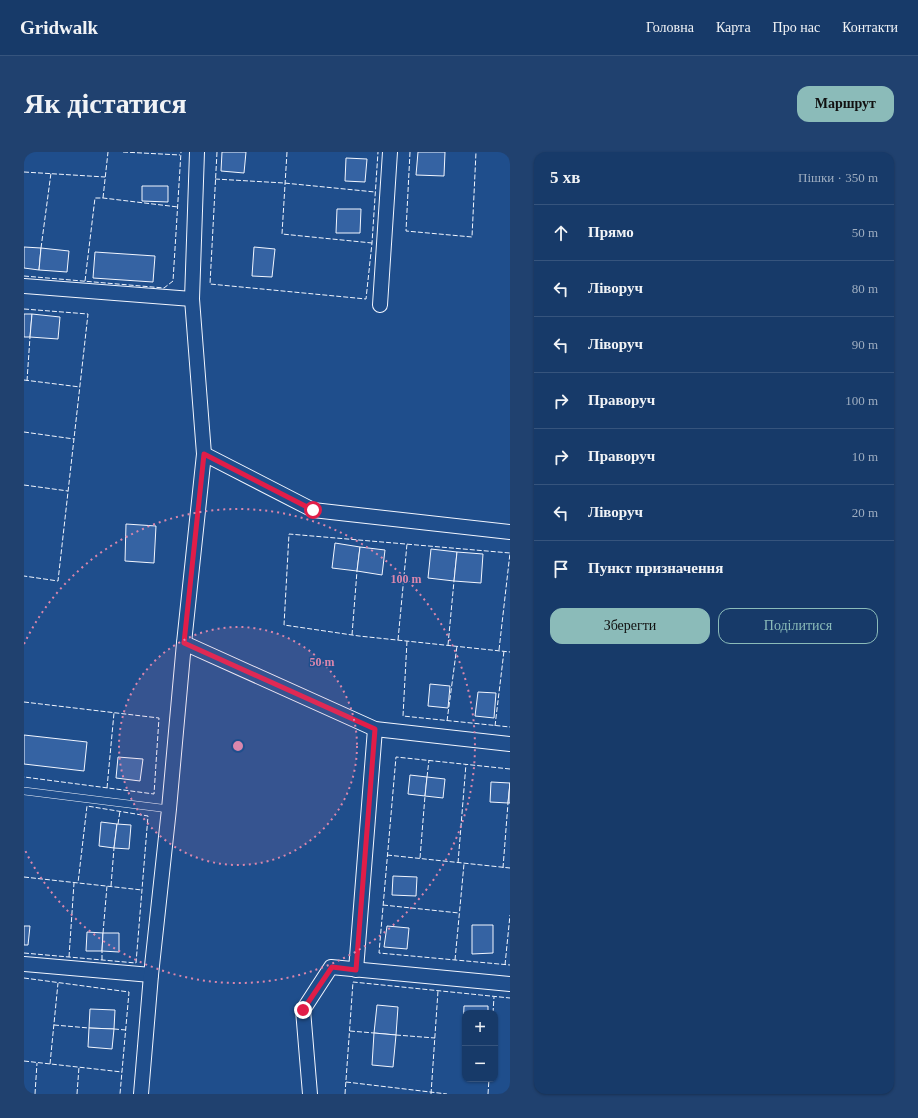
<!DOCTYPE html>
<html lang="uk">
<head>
<meta charset="utf-8">
<style>
  :root { --surface:#173a69; --page:#20416f; --text:#f1f3f6; --muted:#9eadc0; --line:#36547d; --accent:#8bbbb9 }
  body { margin:0; font-family:Georgia,serif; background:var(--page); color:var(--text) }
  .controls { position:absolute; right:12px; bottom:12px; display:grid; overflow:hidden; border-radius:8px; box-shadow:0 1px 3px #0004 }
  .controls button { width:36px; height:36px; display:grid; place-items:center; padding:0; border:0; border-bottom:1px solid var(--line); background:var(--surface); color:var(--text); font:20px sans-serif }
  .stop { position:absolute; width:12px; height:12px; margin:-9px; border:3px solid #e11d48; border-radius:50%; background:#fff }
  .stop.end { background:#e11d48; border-color:#fff; box-shadow:0 1px 4px #0008 }
  .list { margin:0; padding:0; list-style:none }
  h2 { display:flex; justify-content:space-between; align-items:center; height:52px; margin:0; padding:0 16px; font-size:17px }
  h2 small { font-size:13px; font-weight:400; color:var(--muted) }
  .list li { display:grid; grid-template-columns:26px 1fr auto; gap:12px; align-items:center; box-sizing:border-box; height:56px; padding:0 16px; border-top:1px solid var(--line) }
  .list b { display:block; font-size:15px; white-space:nowrap }
  .list em { font-size:13px; font-style:normal; color:var(--muted) }
  .actions { display:flex; gap:8px; padding:12px 16px }
  .actions a { flex:1; padding:9px 0; border:1px solid var(--accent); border-radius:12px; text-align:center; font-size:14px; color:var(--accent) }
  .actions .main { background:var(--accent); color:#111 }
  .icon { flex:none; width:22px; height:22px; fill:none; stroke:currentColor; stroke-width:2; stroke-linecap:round; stroke-linejoin:round }
  .map { position:relative; flex:none; width:486px; height:942px; overflow:hidden; border-radius:12px }
  header { display:flex; align-items:center; gap:24px; box-sizing:border-box; height:56px; padding:0 20px; background:var(--surface); border-bottom:1px solid var(--line) }
  header strong { font-size:19px }
  nav { display:flex; gap:22px; margin-inline-start:auto; font-size:14px }
  .intro { display:flex; align-items:center; justify-content:space-between; box-sizing:border-box; height:96px; padding:0 24px }
  h1 { margin:0; font-size:28px }
  .button { padding:10px 18px; border-radius:12px; background:var(--accent); color:#111; font-size:14px; font-weight:700 }
  main { display:flex; gap:24px; padding:0 24px }
  aside { flex:1; background:var(--surface); border-radius:12px; box-shadow:0 1px 3px #0004 }
  .map>svg:first-child { display:block }
  .building { fill:#3563a3; stroke:#f2f6ff }
  .lines { fill:none; stroke-linecap:round; stroke-linejoin:round }
  .service-casing { stroke:#f2f6ff; stroke-width:8 }
  .minor-casing { stroke:#f2f6ff; stroke-width:16 }
  .service { stroke:#1f4e8c; stroke-width:7 }
  .minor { stroke:#1f4e8c; stroke-width:14 }
  .fence { stroke:#f2f6ff; stroke-width:1; stroke-dasharray:5 2; stroke-linecap:butt }
  .route { stroke:#e11d48; stroke-width:5 }
  .ring { fill:none; stroke:#da87ad; stroke-width:2; stroke-dasharray:2 4 }
  .centre { fill:#da87ad; stroke:#1f4e8c; stroke-width:2 }
  .ring-label { font-size:12px; text-anchor:middle; font-weight:bold; fill:#da87ad; stroke:#1f4e8c; stroke-width:3; stroke-linejoin:round; paint-order:stroke }
</style>
</head>
<body>
<header>
<strong>Gridwalk</strong>
<nav><a>Головна</a><a>Карта</a><a>Про нас</a><a>Контакти</a></nav>
</header>
<div class="intro"><h1>Як дістатися</h1><a class="button">Маршрут</a></div>
<main>
<div class="map">
<svg width="486" height="942" viewBox="0 0 486 942">
  <rect width="100%" height="100%" fill="#1f4e8c"/>
  <g class="building">
    <path d="M198 0H222L220 21 197 19Z"/>
    <path d="M394 0H421L420 24 392 23Z"/>
    <path d="M322 6 343 7 341 30 321 29Z"/>
    <path d="M118 34H144V50L118 49Z"/>
    <path d="M313 57H337L336 81H312Z"/>
    <path d="M0 95 17 96 15 118 0 116Z"/>
    <path d="M230 95 251 97 248 125 228 124Z"/>
    <path d="M17 96 45 99 43 120 15 118Z"/>
    <path d="M71 100 131 104 129 130 69 126Z"/>
    <path d="M0 162H8L6 185H0Z"/>
    <path d="M8 162 36 165 34 187 6 185Z"/>
    <path d="M102 372 132 374 130 411 101 409Z"/>
    <path d="M311 391 336 395 333 419 308 416Z"/>
    <path d="M336 395 361 398 358 423 333 419Z"/>
    <path d="M407 397 433 400 430 429 404 426Z"/>
    <path d="M433 400 459 402 457 431 430 429Z"/>
    <path d="M406 532 426 534 424 556 404 554Z"/>
    <path d="M454 540 472 541 470 566 451 564Z"/>
    <path d="M0 583 63 590 60 619 0 612Z"/>
    <path d="M94 605 119 607 116 629 92 626Z"/>
    <path d="M386 623 403 625 401 644 384 642Z"/>
    <path d="M403 625 421 627 419 646 401 644Z"/>
    <path d="M467 630 486 631 484 651 466 650Z"/>
    <path d="M486 631V651H484Z"/>
    <path d="M77 670 93 672 90 696 75 694Z"/>
    <path d="M93 672 107 673 105 697 90 696Z"/>
    <path d="M369 724 393 725 392 744 368 743Z"/>
    <path d="M448 773H469V801L448 802Z"/>
    <path d="M0 774H6L4 793H0Z"/>
    <path d="M363 774 385 776 383 797 360 795Z"/>
    <path d="M63 780 79 781 78 799H62Z"/>
    <path d="M79 781H95V800L78 799Z"/>
    <path d="M353 853 374 855 372 883 350 881Z"/>
    <path d="M440 854H464V861H441V877H439Z"/>
    <path d="M66 857 91 858 90 877 65 876Z"/>
    <path d="M65 876 90 877 88 897 64 895Z"/>
    <path d="M350 881 372 883 369 915 348 913Z"/>
  </g>
  <g class="lines">
    <g class="service-casing">
      <path id="service" d="M0 639 145 657"/>
    </g>
    <g class="minor-casing">
      <g id="minor">
        <path d="M0 134 168 147"/>
        <path d="M356 153 366 0"/>
        <path d="M180 302 289 358 486 380"/>
        <path d="M160 491 351 577 486 592"/>
        <path d="M0 812 127 823"/>
        <path d="M332 818 351 577"/>
        <path d="M117 942 127 823 145 657 160 491 180 302 168 147 173 0"/>
        <path d="M286 942 279 858 307 815 486 832"/>
      </g>
    </g>
    <use href="#service" class="service"/>
    <use href="#minor" class="minor"/>
    <g class="fence">
      <path d="M99 0 156 3"/>
      <path d="M193 0 186 132 342 147 348 91 354 0"/>
      <path d="M263 0 258 82 348 91"/>
      <path d="M386 0 382 79 448 85 452 0"/>
      <path d="M0 20 81 25"/>
      <path d="M191 27 260 31 351 40"/>
      <path d="M79 46 84 0"/>
      <path d="M17 96 27 21"/>
      <path d="M0 124 140 136 149 129 157 0"/>
      <path d="M61 129 71 46H79L154 55"/>
      <path d="M0 157 64 162 34 429 0 424"/>
      <path d="M0 228 56 235"/>
      <path d="M3 229 6 185"/>
      <path d="M0 280 50 287"/>
      <path d="M0 333 44 339"/>
      <path d="M328 483 333 419"/>
      <path d="M374 488 383 392"/>
      <path d="M383 489 379 564 486 575"/>
      <path d="M424 493 430 429"/>
      <path d="M475 498 486 401 265 382 260 473 335 484 486 500"/>
      <path d="M0 550 135 566 130 642 0 625"/>
      <path d="M423 569 433 494"/>
      <path d="M471 574 480 499"/>
      <path d="M486 617 372 605 355 801 486 813"/>
      <path d="M403 625 405 608"/>
      <path d="M83 636 90 561"/>
      <path d="M94 672 96 659"/>
      <path d="M363 703 486 716"/>
      <path d="M396 706 401 644"/>
      <path d="M434 711 442 612"/>
      <path d="M479 716 484 651"/>
      <path d="M0 725 118 738"/>
      <path d="M87 734 90 696"/>
      <path d="M359 753 435 761"/>
      <path d="M79 781 83 734"/>
      <path d="M0 801 112 811 124 664 63 654 54 731"/>
      <path d="M45 805 50 731"/>
      <path d="M78 808V799"/>
      <path d="M431 808 440 712"/>
      <path d="M481 813 486 763"/>
      <path d="M0 826 105 840 96 942"/>
      <path d="M469 861 470 845"/>
      <path d="M30 873 65 876"/>
      <path d="M90 877 102 878"/>
      <path d="M326 879 350 881"/>
      <path d="M372 883 411 886"/>
      <path d="M0 909 98 920"/>
      <path d="M26 912 34 831"/>
      <path d="M322 930 423 942"/>
      <path d="M11 942 13 911"/>
      <path d="M53 942 55 915"/>
      <path d="M321 942 329 830 486 846"/>
      <path d="M407 942 414 839"/>
      <path d="M464 942 465 927"/>
    </g>
  </g>
  <g class="lines">
    <path class="route" d="M279 858 308 815 332 818 351 577 160 491 180 302 289 358"/>
  </g>
  <circle cx="214" cy="594" r="119" fill="#da87ad" fill-opacity=".12"/>
  <g class="ring">
    <circle cx="214" cy="594" r="119"/>
    <path d="M0 492A237 237 0 1 1 0 696"/>
  </g>
  <circle cx="214" cy="594" r="6" class="centre"/>
  <g class="ring-label">
    <text x="382" y="431">100 m</text>
    <text x="298" y="514">50 m</text>
  </g>
</svg>
<div class="controls">
<button>+</button>
<button>−</button>
</div>
<div class="stop" style="left:289px;top:358px"></div>
<div class="stop end" style="left:279px;top:858px"></div>
</div>
<aside>
<h2>5 хв<small>Пішки · 350 m</small></h2>
<ul class="list">
<li><svg class="icon" aria-label="ahead" viewBox="0 0 24 24"><path d="M12 20V5M6 11l6-6 6 6"/></svg><div><b>Прямо</b></div><em>50 m</em></li>
<li><svg class="icon" aria-label="left" viewBox="0 0 24 24"><path d="M17 20v-9H6M10 6l-5 5 5 5"/></svg><div><b>Ліворуч</b></div><em>80 m</em></li>
<li><svg class="icon" aria-label="left" viewBox="0 0 24 24"><path d="M17 20v-9H6M10 6l-5 5 5 5"/></svg><div><b>Ліворуч</b></div><em>90 m</em></li>
<li><svg class="icon" aria-label="right" viewBox="0 0 24 24"><path d="M7 20v-9h11M14 6l5 5-5 5"/></svg><div><b>Праворуч</b></div><em>100 m</em></li>
<li><svg class="icon" aria-label="right" viewBox="0 0 24 24"><path d="M7 20v-9h11M14 6l5 5-5 5"/></svg><div><b>Праворуч</b></div><em>10 m</em></li>
<li><svg class="icon" aria-label="left" viewBox="0 0 24 24"><path d="M17 20v-9H6M10 6l-5 5 5 5"/></svg><div><b>Ліворуч</b></div><em>20 m</em></li>
<li><svg class="icon" aria-label="arrive" viewBox="0 0 24 24"><path d="M6 21V4h12l-3 4 3 4H6"/></svg><div><b>Пункт призначення</b></div></li>
</ul>
<div class="actions"><a class="main">Зберегти</a><a>Поділитися</a></div>
</aside>
</main>
</body>
</html>
